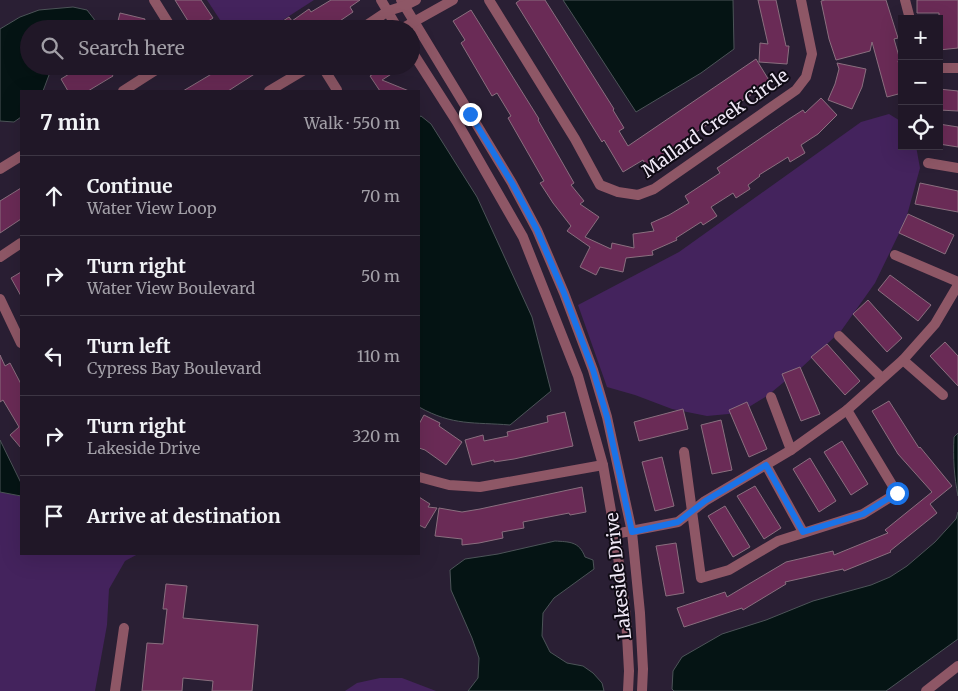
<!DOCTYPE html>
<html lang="en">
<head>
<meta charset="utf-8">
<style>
  :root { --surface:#201727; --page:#2d2433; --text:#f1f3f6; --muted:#a29fa7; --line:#3d3644 }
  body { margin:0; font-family:Merriweather,serif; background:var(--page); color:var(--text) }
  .controls { position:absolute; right:15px; top:15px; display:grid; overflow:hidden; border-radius:0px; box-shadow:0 5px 20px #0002 }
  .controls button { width:45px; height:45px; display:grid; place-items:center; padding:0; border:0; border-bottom:1px solid var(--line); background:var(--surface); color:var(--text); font:25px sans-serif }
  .stop { position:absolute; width:15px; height:15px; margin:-11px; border:4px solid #1a73e8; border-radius:50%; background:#fff }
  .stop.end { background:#1a73e8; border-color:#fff; box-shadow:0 1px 5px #0008 }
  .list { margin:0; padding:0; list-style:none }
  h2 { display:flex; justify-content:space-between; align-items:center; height:65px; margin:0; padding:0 20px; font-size:21px }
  h2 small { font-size:16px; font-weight:400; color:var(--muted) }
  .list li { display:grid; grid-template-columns:32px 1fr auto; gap:15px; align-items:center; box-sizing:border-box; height:80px; padding:0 20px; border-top:1px solid var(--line) }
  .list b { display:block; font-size:19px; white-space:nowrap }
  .list p { margin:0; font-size:16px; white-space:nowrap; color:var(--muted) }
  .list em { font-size:16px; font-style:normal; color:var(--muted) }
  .icon { flex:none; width:28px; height:28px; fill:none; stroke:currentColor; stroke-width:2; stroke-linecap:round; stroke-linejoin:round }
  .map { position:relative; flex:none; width:958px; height:691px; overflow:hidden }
  .search { position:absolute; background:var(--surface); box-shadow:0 5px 20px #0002; left:20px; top:20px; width:400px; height:55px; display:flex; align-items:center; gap:12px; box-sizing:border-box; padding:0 18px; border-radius:28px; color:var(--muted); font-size:19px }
  .panel { position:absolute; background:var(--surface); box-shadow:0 5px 20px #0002; left:20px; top:90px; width:400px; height:465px; border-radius:0px }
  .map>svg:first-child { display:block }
  .green { fill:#44235d }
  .water { fill:#051414; stroke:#4c5458 }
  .building { fill:#6a2b56; stroke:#8a6f7f }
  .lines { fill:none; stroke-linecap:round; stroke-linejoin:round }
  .minor { stroke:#8e5766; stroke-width:10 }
  .route { stroke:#1a73e8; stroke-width:6 }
  .labels { text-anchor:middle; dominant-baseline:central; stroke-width:4; stroke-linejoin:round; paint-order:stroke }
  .street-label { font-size:18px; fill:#f0e9f7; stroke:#100b15 }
</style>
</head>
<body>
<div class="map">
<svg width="958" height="691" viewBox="0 0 958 691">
  <rect width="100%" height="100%" fill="#2a1f34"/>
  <g class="green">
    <path d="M207 0H314L269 29H226Z"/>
    <path d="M889 114 902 122V146H916L920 168 906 219 875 283 841 331 801 368 767 396 739 413 707 416 672 409 635 395 607 387 578 305 679 252 861 122Z"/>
    <path d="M0 492 21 496V554H138L125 561 109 589 107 625 95 691H0Z"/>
    <path d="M380 678H402L436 691H345L357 683Z"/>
  </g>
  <g class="water">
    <path d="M563 0H733L734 49 701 73 636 112Z"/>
    <path d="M73 7 87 10 94 19 98 29H29V66H59L49 75 43 91H21V117L14 122 0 121V29L20 17 39 10Z"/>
    <path d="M421 116 431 124 477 197 532 317 551 391 510 425C474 422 453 426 419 407V117Z"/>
    <path d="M958 433V496C954 476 953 458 954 437Z"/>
    <path d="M0 440 21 483V496L0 492Z"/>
    <path d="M958 512V639L886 691H674L672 689 673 671 682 657 722 634 766 620 813 601 871 585 890 577 907 566 935 542 956 519Z"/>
    <path d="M555 541C569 542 579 541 585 557L593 560 594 569 554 598 543 613 542 636 550 652 567 663 583 666 593 673 602 683 604 691H468L478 678 479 658 472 638 451 590 450 570 465 559 498 554Z"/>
  </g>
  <g class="building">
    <path d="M175 0H201L213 18 196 29H193Z"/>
    <path d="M331 0H360L350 7 353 12 328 29H278L282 26 280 23 289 17 292 21 309 9 311 12Z"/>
    <path d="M520 0H545L614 109 613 110 624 128 619 131 628 146 756 59 770 82 646 166 643 160 623 172 604 140 602 142 516 3Z"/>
    <path d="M758 0H776L786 46H789L787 64 759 62 760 43 768 44Z"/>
    <path d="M825 0H886L898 38 894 39 900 60 898 61 902 75V93L887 97 872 42 870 51 836 60 829 39 821 1Z"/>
    <path d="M917 0H958V48L939 50V13H917Z"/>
    <path d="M471 10 539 119 538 120 574 183 571 185 584 201 580 204 599 217 585 237 611 249 612 243 634 248 633 234 654 231 651 223 669 215 689 203 685 196 720 173 717 168 789 119 803 110 805 113 821 98 837 115 818 134 801 145 805 153 790 162 788 157 759 175 760 176 748 185 750 189 736 198 733 193 711 207 717 216 703 225 701 222 676 238 677 240 652 251 653 255 626 258 623 272 600 267 596 275 580 267 590 247 567 231 571 226 553 203 540 183 544 181 508 118 511 116 497 93 492 96 461 43 465 40 453 21Z"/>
    <path d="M120 13 145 19 142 29H116Z"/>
    <path d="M837 63 866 69 862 87 852 109 828 100 835 84 839 69Z"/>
    <path d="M82 66H107L113 76 88 91H68L61 79Z"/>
    <path d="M225 66H267L228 91H183Z"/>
    <path d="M373 66H404L382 80 409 91H380L370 76 377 72Z"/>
    <path d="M939 89 958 91V111L939 110Z"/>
    <path d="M939 124 958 127V147L939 144Z"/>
    <path d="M920 183 958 191V212L915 204Z"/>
    <path d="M21 188V219L0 233V201Z"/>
    <path d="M908 214 954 235 945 254 899 233Z"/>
    <path d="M21 272V296L11 278Z"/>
    <path d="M890 275 931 305 918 321 878 290Z"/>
    <path d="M868 300 902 338 887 352 853 314Z"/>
    <path d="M945 342 958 356V386L930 356Z"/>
    <path d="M827 344 860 381 845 395 811 357Z"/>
    <path d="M0 355 5 366 10 363 21 384V448L10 435 19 427 3 400 0 402Z"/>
    <path d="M800 367 820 414 801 421 782 374Z"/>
    <path d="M889 401 919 448 920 447 952 486 930 504 937 513 890 551 891 552 844 571 843 569 785 582 786 584 743 610 742 608 684 627 677 608 725 592 727 597 786 562 833 551 834 555 888 533 885 530 932 492 898 454 872 411Z"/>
    <path d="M747 402 767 449 749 457 729 410Z"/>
    <path d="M683 409 688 429 639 441 634 422Z"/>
    <path d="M565 412 573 446 514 459 494 462V460L472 465 465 440 483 435 484 441 508 436 507 432 548 422 547 416Z"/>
    <path d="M424 415 440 423 439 426 462 442 446 465 425 450 419 448V424Z"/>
    <path d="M721 420 732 470 712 474 701 425Z"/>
    <path d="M842 441 868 484 851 495 824 452Z"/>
    <path d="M662 457 674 506 655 511 642 462Z"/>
    <path d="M810 458 836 501 819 512 793 469Z"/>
    <path d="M755 486 781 528 764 539 737 496Z"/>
    <path d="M582 487 586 512 570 515 569 513 523 522 524 528 502 532 503 538 479 543 462 545V539L435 536 439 508 462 512 480 509Z"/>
    <path d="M419 497 430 504 428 507 437 508 425 528 419 525Z"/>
    <path d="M725 506 750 547 733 557 708 516Z"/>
    <path d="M676 543 684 593 666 596 656 546Z"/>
    <path d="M166 584 187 586 183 618 258 625 252 691H212L213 681 183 678 182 691H142L147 643 163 644 167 609H163Z"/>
  </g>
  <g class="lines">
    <g class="minor">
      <path d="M154 0 172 29"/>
      <path d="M381 0 398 29"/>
      <path d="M401 0 512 183 537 230 564 293 593 370 607 417 632 532 640 613 643 669 642 691"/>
      <path d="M489 0 575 139 600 185 618 192 638 195 654 189 796 90 806 77 812 54 801 0"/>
      <path d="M905 0 910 19"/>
      <path d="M361 29 388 11 404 6 416 0"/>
      <path d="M401 29 453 0"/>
      <path d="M411 50 457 122 523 237 578 376 603 465 615 534 626 617 629 671 628 691"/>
      <path d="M322 66 337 90"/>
      <path d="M939 68H958"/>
      <path d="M123 91 162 66"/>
      <path d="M269 91 311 66"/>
      <path d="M928 163 958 168"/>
      <path d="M0 169 21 156"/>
      <path d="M895 255 958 282"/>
      <path d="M0 257 21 243"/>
      <path d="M0 299 21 343"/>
      <path d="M839 336 882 378"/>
      <path d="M903 360 943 395"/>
      <path d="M771 397 791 450"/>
      <path d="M684 452 701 578 729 570 778 541 863 514 897 493 847 410"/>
      <path d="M766 465 803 532"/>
      <path d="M419 477 449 485 480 487 603 465"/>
      <path d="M615 534 678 522 705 501 791 450 847 410 903 360 935 324 958 285"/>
      <path d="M115 691 124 628"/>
      <path d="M926 691 958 666"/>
    </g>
  </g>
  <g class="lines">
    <path class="route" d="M470 114 512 183 537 230 564 293 593 370 607 417 632 532 678 522 705 501 766 465 803 532 863 514 897 493"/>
  </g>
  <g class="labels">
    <g class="street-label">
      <text transform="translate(715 123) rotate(-35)">Mallard Creek Circle</text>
      <text transform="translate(618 576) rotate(-96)">Lakeside Drive</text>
    </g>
  </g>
</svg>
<div class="controls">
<button>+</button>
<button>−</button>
<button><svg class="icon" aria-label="locate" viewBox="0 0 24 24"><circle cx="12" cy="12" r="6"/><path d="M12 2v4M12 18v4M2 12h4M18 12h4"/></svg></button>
</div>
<div class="stop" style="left:897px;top:493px"></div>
<div class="stop end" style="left:470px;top:114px"></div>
<div class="search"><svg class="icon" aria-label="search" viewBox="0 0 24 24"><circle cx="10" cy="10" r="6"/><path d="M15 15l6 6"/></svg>Search here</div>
<section class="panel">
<h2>7 min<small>Walk · 550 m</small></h2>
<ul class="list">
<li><svg class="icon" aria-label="ahead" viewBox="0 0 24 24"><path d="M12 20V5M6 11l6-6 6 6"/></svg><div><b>Continue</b><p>Water View Loop</p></div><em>70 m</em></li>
<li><svg class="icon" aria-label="right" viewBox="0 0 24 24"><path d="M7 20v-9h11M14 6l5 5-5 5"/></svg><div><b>Turn right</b><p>Water View Boulevard</p></div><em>50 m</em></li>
<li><svg class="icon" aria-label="left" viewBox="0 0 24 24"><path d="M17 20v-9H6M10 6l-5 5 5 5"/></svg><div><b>Turn left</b><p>Cypress Bay Boulevard</p></div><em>110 m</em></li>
<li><svg class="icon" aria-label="right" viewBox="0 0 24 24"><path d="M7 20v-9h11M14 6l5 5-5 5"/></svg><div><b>Turn right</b><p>Lakeside Drive</p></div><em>320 m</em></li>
<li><svg class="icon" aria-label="arrive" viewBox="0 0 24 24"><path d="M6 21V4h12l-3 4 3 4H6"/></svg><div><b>Arrive at destination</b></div></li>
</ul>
</section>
</div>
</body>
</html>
